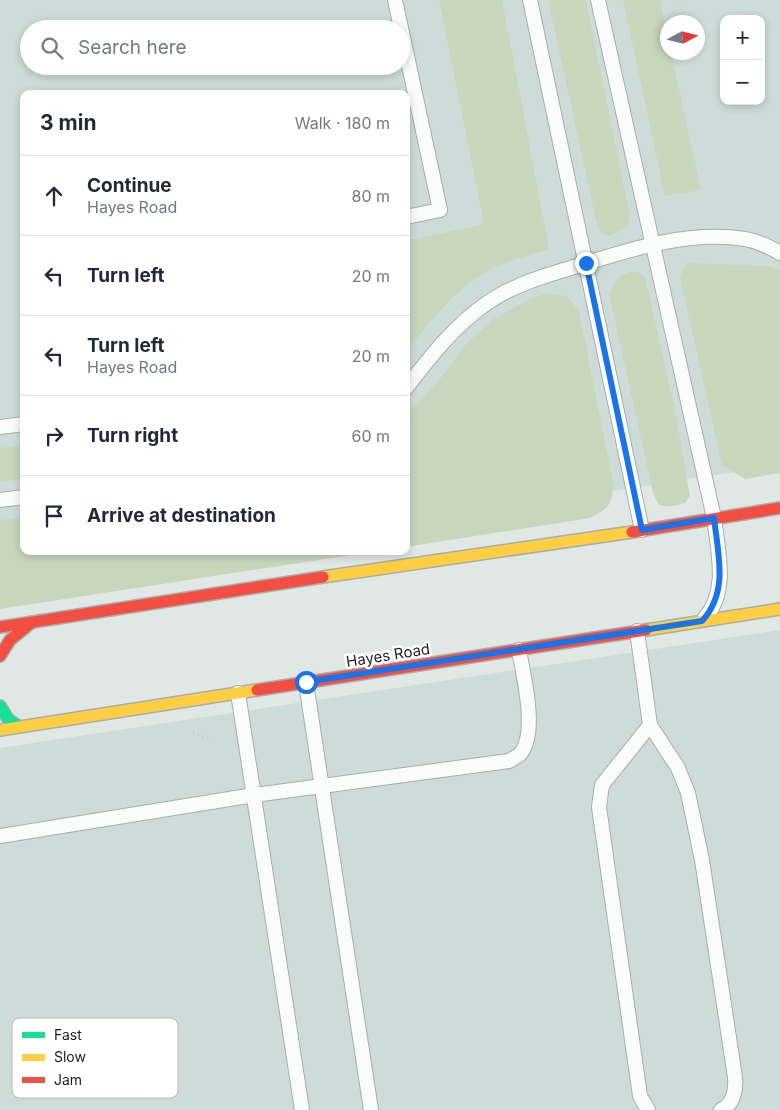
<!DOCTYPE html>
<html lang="en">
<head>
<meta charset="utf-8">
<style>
  :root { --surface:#fff; --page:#f6f6f7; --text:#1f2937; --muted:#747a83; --line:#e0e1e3 }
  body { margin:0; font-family:Inter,sans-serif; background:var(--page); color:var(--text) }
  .controls { position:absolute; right:15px; top:15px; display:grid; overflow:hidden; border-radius:10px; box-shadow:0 2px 8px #0003 }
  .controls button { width:45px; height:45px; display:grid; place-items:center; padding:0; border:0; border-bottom:1px solid var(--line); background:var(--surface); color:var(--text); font:25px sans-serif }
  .compass { position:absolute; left:660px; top:15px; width:45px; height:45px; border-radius:50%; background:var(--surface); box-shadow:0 2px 8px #0003; rotate:83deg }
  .stop { position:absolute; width:15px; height:15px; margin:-11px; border:4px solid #1a73e8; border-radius:50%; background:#fff }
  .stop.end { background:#1a73e8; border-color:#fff; box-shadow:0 1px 5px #0008 }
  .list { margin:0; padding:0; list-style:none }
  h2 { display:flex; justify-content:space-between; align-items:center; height:65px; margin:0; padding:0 20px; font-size:21px }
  h2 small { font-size:16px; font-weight:400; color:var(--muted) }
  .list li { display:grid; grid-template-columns:32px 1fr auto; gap:15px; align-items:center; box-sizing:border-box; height:80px; padding:0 20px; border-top:1px solid var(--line) }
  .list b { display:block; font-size:19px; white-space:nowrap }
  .list p { margin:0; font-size:16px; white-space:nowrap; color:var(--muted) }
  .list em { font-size:16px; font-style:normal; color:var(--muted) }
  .icon { flex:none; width:28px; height:28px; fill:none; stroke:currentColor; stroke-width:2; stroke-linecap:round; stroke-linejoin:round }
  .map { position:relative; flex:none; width:780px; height:1110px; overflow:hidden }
  .search { position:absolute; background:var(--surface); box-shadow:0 2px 8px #0003; left:20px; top:20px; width:390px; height:55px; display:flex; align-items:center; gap:12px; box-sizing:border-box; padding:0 18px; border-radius:28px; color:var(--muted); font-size:19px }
  .panel { position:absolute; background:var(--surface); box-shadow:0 2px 8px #0003; left:20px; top:90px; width:390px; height:465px; border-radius:10px }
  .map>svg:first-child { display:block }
  .built { fill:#cddcd8; fill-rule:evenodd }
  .green { fill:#c8d7bb }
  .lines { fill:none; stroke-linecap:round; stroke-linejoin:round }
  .lane-casing { stroke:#a8aead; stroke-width:16 }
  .fast-casing { stroke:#a8aead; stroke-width:14 }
  .slow-casing { stroke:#a8aead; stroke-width:14 }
  .jam-casing { stroke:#a8aead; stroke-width:14 }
  .path { stroke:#c4c7c6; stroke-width:3; stroke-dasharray:1 4; stroke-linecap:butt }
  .lane { stroke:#fafcfb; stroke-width:14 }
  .fast { stroke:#16e098; stroke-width:11 }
  .slow { stroke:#ffcf43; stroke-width:11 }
  .jam { stroke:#f24e42; stroke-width:11 }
  .route { stroke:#1a73e8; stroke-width:6 }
  .labels { text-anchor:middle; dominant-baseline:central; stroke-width:5; stroke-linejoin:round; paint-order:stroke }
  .street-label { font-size:15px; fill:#191f1d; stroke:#fff }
  .key { fill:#fff; stroke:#babcbb; stroke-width:1 }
  .key-label { font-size:14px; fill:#191f1d }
</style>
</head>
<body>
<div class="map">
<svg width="780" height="1110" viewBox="0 0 780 1110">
  <rect width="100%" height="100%" fill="#e0e8e6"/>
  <g class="built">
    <path d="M0 0H780V465L406 523V94H24V551L0 585ZM724 19H761V101H724ZM668 22H698V52H668ZM29 29H401V66H29Z"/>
    <path d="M780 630V1110H0V748Z"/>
  </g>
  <g class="green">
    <path d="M439 0H502L549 249C529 255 499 263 481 275 451 294 429 324 406 351V241L484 224Z"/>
    <path d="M548 0H586L629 211 630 222 623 229 610 236 600 232 596 220Z"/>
    <path d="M623 0H660L667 36 668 52 671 53 701 190 665 196Z"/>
    <path d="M686 263 769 266 780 270V473L745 479 722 465 680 277Z"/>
    <path d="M630 272H638L645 277 674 405 690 496 685 503C676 505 667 509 658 504L653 493 609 294C615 283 617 275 630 272Z"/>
    <path d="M547 293 568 297 579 311 613 482C613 505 609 508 590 518L406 547V415L433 388 467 343 495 318 531 299Z"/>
    <path d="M24 445V479L0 482V448Z"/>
    <path d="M24 517V551H377L0 609V520Z"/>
  </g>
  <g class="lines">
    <g class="lane-casing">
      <g id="lane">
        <path d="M395 0 440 210 406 217"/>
        <path d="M530 0 642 530"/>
        <path d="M598 0 714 518C718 551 729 592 704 619"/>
        <path d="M406 388C430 357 455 325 487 303 513 285 544 276 574 267 628 250 688 230 745 239 758 241 769 247 780 253"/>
        <path d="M0 427 24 424"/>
        <path d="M0 500 24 497"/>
        <path d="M637 631 650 725 678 768 688 793 702 860 735 1077C736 1090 734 1104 721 1110"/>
        <path d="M306 683 371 1110"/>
        <path d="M238 693 302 1110"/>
        <path d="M0 836 254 795 509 761C512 759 516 757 519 755 539 736 523 674 519 650"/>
        <path d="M648 1110 640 1096 599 807 602 785 650 725"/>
      </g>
    </g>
    <g class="fast-casing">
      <path id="fast" d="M0 706 8 719 19 727"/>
    </g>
    <g class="slow-casing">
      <g id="slow">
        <path d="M323 577 632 532"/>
        <path d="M646 630 780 609"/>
        <path d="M0 730 257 690"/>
      </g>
    </g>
    <g class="jam-casing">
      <g id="jam">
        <path d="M632 532 780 508"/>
        <path d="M0 627 323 577"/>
        <path d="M0 656 10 640 31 623"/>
        <path d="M257 690 646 630"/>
      </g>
    </g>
    <path class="path" d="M193 733 208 738"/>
    <use href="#lane" class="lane"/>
    <use href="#fast" class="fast"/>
    <use href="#slow" class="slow"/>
    <use href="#jam" class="jam"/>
  </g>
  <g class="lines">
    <path class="route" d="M306 682 702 621C729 592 718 554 714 518L642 530 586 263"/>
  </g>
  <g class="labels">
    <g class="street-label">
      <text transform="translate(388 655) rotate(-9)">Hayes Road</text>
    </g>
  </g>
  <rect x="12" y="1018" width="166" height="80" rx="8" class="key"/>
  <rect x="22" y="1032" width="23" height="6" fill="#16e098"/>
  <rect x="22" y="1054" width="23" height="7" fill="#ffcf43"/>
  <rect x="22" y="1077" width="23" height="6" fill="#f24e42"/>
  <g class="key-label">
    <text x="54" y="1040">Fast</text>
    <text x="54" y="1062">Slow</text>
    <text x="54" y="1085">Jam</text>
  </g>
</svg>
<div class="controls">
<button>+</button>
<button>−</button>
</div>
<svg class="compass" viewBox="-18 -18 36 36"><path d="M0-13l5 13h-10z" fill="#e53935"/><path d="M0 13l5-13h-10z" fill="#747a83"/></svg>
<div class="stop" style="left:306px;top:682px"></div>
<div class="stop end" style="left:586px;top:263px"></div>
<div class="search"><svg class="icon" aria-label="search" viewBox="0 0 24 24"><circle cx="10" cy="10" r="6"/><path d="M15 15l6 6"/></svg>Search here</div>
<section class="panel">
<h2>3 min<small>Walk · 180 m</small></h2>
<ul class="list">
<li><svg class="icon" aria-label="ahead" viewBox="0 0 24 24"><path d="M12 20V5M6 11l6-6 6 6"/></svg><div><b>Continue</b><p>Hayes Road</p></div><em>80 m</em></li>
<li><svg class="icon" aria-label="left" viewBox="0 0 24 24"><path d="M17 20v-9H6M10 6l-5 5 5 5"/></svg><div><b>Turn left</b></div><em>20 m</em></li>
<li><svg class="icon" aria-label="left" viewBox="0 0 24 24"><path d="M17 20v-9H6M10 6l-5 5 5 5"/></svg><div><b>Turn left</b><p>Hayes Road</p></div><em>20 m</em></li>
<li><svg class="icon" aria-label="right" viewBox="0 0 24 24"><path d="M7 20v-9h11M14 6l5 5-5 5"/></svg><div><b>Turn right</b></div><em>60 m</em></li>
<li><svg class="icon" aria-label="arrive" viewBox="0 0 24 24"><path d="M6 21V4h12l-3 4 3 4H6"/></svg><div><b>Arrive at destination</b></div></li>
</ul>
</section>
</div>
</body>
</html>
